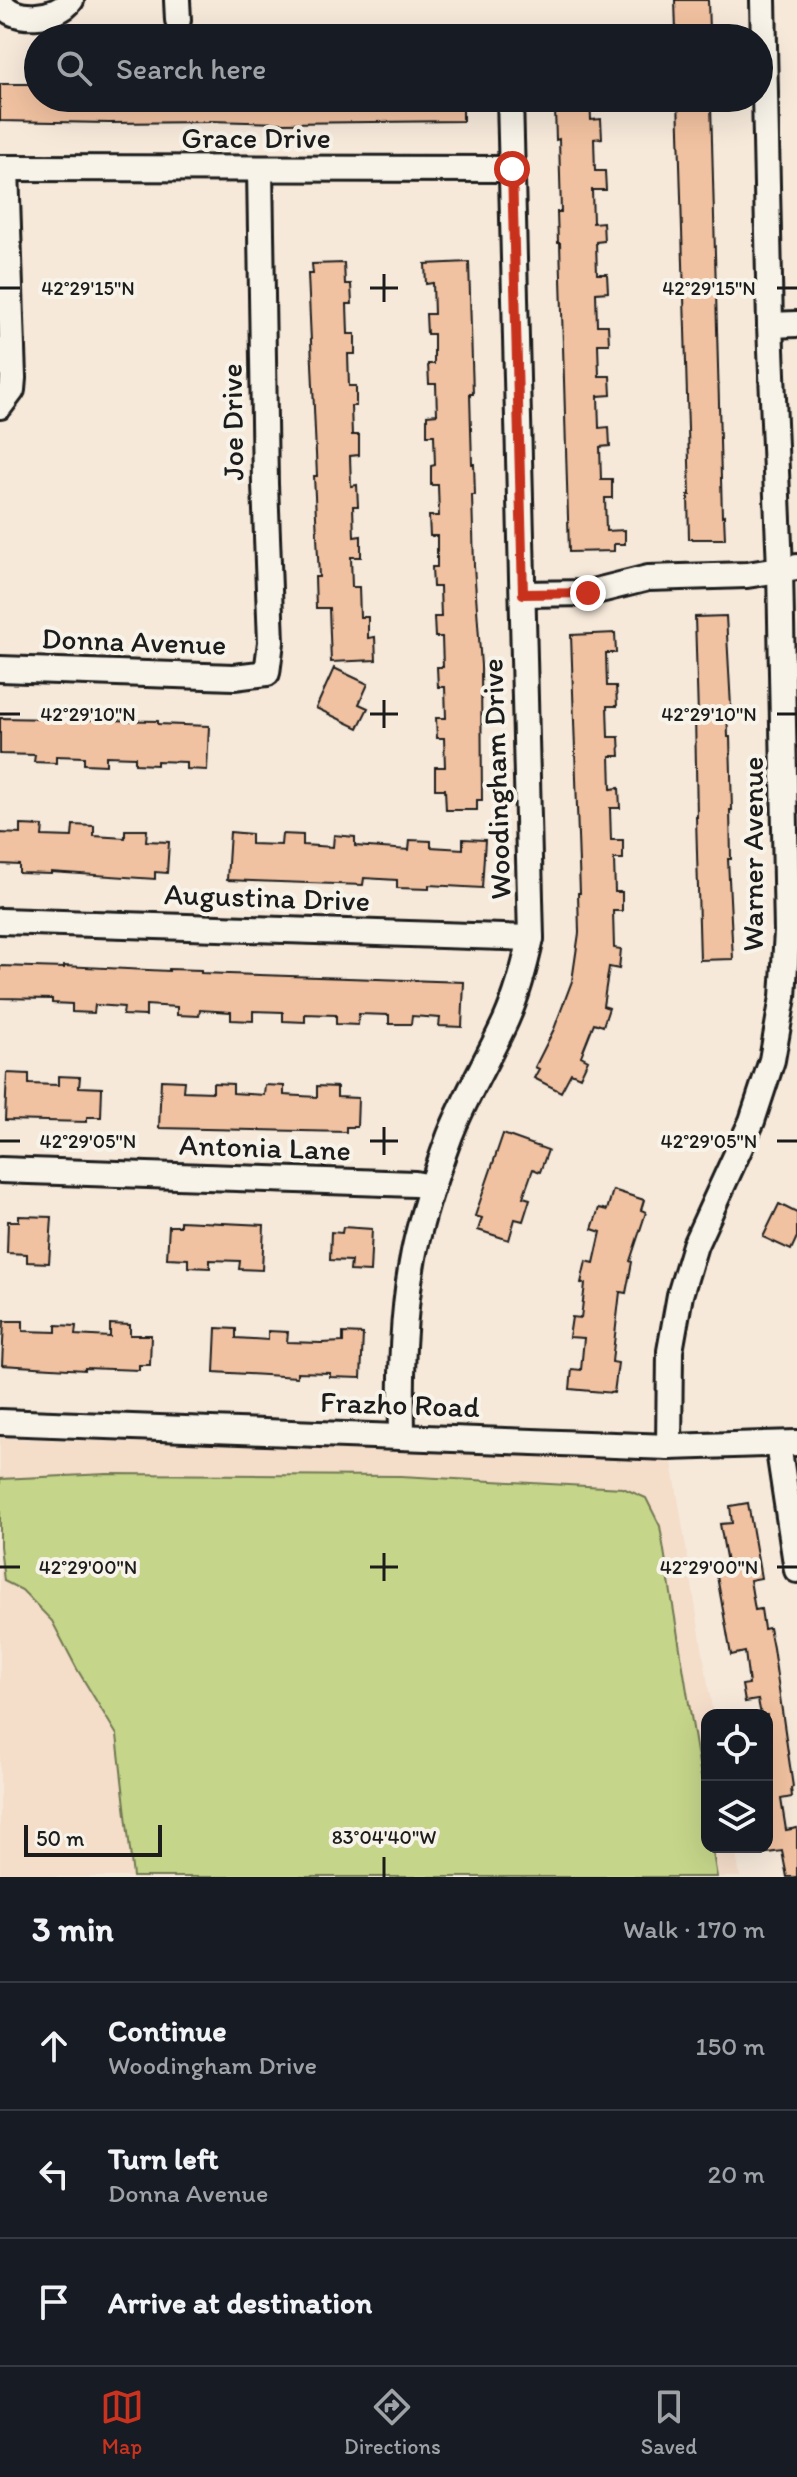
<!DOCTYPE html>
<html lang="en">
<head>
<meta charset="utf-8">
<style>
  :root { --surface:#171b24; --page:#20242c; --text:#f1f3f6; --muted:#9ea1a6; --line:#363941; --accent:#c8321e }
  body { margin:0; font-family:Itim,sans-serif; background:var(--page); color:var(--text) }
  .controls { position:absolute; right:24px; bottom:24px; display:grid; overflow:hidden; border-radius:16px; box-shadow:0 8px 32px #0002 }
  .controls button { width:72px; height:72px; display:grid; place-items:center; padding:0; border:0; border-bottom:2px solid var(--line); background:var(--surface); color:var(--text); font:40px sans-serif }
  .scale { position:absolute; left:24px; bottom:20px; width:138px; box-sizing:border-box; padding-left:8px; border:4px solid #1c1c1c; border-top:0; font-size:22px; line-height:28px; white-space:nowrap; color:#1c1c1c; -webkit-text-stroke:6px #f7f3e8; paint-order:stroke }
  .stop { position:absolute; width:24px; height:24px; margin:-18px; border:6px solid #c8321e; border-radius:50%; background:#fff }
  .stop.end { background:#c8321e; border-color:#fff; box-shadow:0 2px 8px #0008 }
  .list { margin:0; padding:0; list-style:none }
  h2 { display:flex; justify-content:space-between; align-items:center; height:104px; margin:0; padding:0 32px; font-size:34px }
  h2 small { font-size:26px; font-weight:400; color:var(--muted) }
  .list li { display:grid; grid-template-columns:52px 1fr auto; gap:24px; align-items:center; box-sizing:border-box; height:128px; padding:0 32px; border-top:2px solid var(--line) }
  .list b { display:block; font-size:30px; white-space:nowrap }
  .list p { margin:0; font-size:26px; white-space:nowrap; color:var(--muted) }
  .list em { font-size:26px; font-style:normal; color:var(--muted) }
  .icon { flex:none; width:44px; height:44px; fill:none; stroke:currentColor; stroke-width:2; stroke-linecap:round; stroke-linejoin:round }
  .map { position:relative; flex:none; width:797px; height:1877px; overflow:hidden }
  .search { position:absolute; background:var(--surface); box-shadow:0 8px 32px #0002; left:24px; right:24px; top:24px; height:88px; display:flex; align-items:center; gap:20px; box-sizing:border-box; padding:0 28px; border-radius:44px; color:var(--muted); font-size:30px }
  .sheet { height:488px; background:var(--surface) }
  nav { display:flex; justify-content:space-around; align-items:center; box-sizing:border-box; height:112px; border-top:2px solid var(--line); background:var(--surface); font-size:22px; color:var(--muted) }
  nav a { display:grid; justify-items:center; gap:4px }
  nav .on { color:var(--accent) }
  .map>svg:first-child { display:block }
  .built { fill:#f4ddc9 }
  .green { fill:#c5d589; stroke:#707852; stroke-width:2 }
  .building { fill:#f1c2a1; stroke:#1c1c1c; stroke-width:2 }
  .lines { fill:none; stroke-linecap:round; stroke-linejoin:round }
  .minor-casing { stroke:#1c1c1c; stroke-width:30 }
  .minor { stroke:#f7f3e8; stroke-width:24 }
  .route { stroke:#c8321e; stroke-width:10 }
  .ticks { fill:none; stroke:#1c1c1c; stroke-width:3 }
  .labels { text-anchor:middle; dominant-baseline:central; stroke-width:8; stroke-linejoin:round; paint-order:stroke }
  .street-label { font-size:30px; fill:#1c1c1c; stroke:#f7f3e8 }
  .ticks-label { font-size:20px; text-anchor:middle; fill:#1c1c1c; stroke:#f7f3e8; stroke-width:8; stroke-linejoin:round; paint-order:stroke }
</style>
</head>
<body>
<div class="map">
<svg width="797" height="1877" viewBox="0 0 797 1877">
  <rect width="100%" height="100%" fill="#f6e9da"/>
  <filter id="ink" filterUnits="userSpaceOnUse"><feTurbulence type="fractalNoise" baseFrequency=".0125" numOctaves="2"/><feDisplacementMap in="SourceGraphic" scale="16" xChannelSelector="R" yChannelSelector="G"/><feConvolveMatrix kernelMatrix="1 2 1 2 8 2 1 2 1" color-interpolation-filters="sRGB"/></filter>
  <g filter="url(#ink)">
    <path class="built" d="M0 1438 672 1461 713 1715H707V1847H735L740 1877H0Z"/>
    <path class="green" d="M107 1474 401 1476 623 1488 646 1498 660 1526 707 1814V1847H712L717 1877H133L117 1735 77 1669 52 1621 22 1590 4 1581 0 1546V1479Z"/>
    <g class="building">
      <path d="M675 0H708L709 31 676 32Z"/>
      <path d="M0 84H38V98H463V121L281 123 210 121V122L109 123 0 121Z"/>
      <path d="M590 98 591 120 601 119 602 138 594 139 595 171H605L606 190H592L593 223 603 222 604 241 596 242 597 274H607L608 292 596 293 597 325H608L609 344H598L599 376H610L611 395 598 396 599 428 609 427 610 446 600 447 601 479H612V498H605L606 531 625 530V544H614V551L569 552 560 243H558L557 212H561L559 139 556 140 555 109H562V99Z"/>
      <path d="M678 98H708V104H711L722 516 724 515 725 539H689L688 495H690Z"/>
      <path d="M469 262 473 394H470L472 464H474L475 495H472L474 566 481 666 482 800H477V810H446L445 789H435V767H445L444 738H437L436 718H446L445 687H438L437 667H443L442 637H435L434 617H441L440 587H433L432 567H437V536H430L429 516H439L438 485H431V466L435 465 434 435H427V415L437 414 436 384H429L428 364H434V334H427L426 314H434L433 283 426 284 425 264Z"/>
      <path d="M344 263 345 284H351L352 304H347L348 334H355V354H348L349 386H356V406H351L352 435H359V455L350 456 351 486 357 485 358 506H353L354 537 361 536V557H351L352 587H359L360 617H368V638L375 637 376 660 331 662 329 608H316L315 577H319L314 476H317L308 274H313L312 264Z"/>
      <path d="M726 616 731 707H727L728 737H730L732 810H730L731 859H728L733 959 700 960 696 817H697L695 716H698L695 617Z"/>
      <path d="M615 633 616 653H606L607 686H616L617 706H607L608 737H619L620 756H610L611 789 619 788 620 808H610L611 840H623V859H614L615 892H622V911H613L614 948 621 949 619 969 609 967 603 1006 609 1008 603 1026 594 1023 581 1056 588 1060 580 1077 571 1073 561 1092 534 1078 539 1069 535 1067 554 1029 572 981 579 933 578 893H580L571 635Z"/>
      <path d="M334 668 368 684 359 704 368 708 358 728 316 708Z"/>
      <path d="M0 718 158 721V724L209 726 207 770 186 769V762L157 761V765L135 764V757L106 756V765L84 764V757L56 756V763L34 762 35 755 0 754Z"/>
      <path d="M21 825 43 826 42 836 72 837 73 825 94 826V836L125 838V830H147L146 841 169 842 167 873 155 872V879L51 872V874L19 873V865L0 864V833L21 834Z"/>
      <path d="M230 832 251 834V844L281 845 282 834 303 835V845L333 847 334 835 355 837V846L409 850 410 840 431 841V847L463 849V839L485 840 482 888 429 885V889L397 888V880L364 878 363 885 227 880Z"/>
      <path d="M0 966 64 968V966L169 971V969L201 970V973L464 982 462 1027 439 1026 440 1018 412 1016 411 1024H389V1015L359 1014 358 1025 336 1024V1015L305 1014V1022L283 1021V1012L253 1011V1021L231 1020V1012L200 1010 199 1016 177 1015V1007L146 1005V1016L123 1015 124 1007 95 1005 94 1013 72 1012V1004L52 1003V999L0 998Z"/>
      <path d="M7 1073 29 1074V1084L58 1085V1076L80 1077 79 1087 102 1088 101 1117H87V1122L5 1120Z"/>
      <path d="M161 1080 184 1081 183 1091 213 1092V1083L233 1084V1093L264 1095 265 1085 284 1086V1095L317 1097V1086L337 1087V1097L358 1098 357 1127H346V1132L159 1128Z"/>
      <path d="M503 1134 548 1150 540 1172 533 1169 523 1197 530 1199 523 1221 515 1219 509 1240 478 1230 482 1218 475 1216Z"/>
      <path d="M613 1190 644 1200 641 1210 646 1212 630 1261 632 1262 626 1293 620 1292 613 1352 612 1362 618 1363 614 1393 570 1389 572 1369 581 1370 584 1338 569 1337 572 1317 581 1318 585 1284 581 1283 586 1261 594 1263 601 1232 592 1229 599 1208 607 1210Z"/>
      <path d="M779 1204 797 1213V1237L791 1250 763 1237Z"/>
      <path d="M19 1216 52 1217 49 1263 27 1262V1254L7 1253 8 1221H19Z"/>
      <path d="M180 1221 264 1225 262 1270 239 1269 240 1261 210 1260V1268L188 1267V1259L167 1258 169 1226H180Z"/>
      <path d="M343 1227 372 1229 370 1272 350 1271 351 1261 330 1260 331 1232 342 1233Z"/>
      <path d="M4 1321H23V1331L56 1332V1325L76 1326 75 1335 110 1337V1324L130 1325V1335H151L150 1365H139V1370L85 1368V1370L2 1365Z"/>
      <path d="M216 1328 236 1329V1338L268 1340V1331L288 1332 287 1342 321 1343 343 1342V1333L363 1334 361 1378 330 1377V1373L297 1372V1377L214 1372Z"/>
      <path d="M748 1503 761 1578 750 1580 755 1610 761 1609 764 1629 769 1628 773 1648 793 1787 791 1788 792 1797 781 1799 786 1830 797 1828V1877H787L782 1851 767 1853V1715H761L758 1700 745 1702 742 1685 749 1684 745 1652 731 1655 715 1565 727 1563 720 1524 732 1523 730 1506Z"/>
    </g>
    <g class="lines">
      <g class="minor-casing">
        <g id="minor">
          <path d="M177 0 178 20"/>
          <path d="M0 1C11 24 58 19 71 0"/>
          <path d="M0 168 512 169"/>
          <path d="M770 325 797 324"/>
          <path d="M0 406 12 390 13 378 6 168"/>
          <path d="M523 594 588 593 648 578 747 575 797 567"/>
          <path d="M0 669 234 677 267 673 271 642 265 484 260 169"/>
          <path d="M0 921 531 938"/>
          <path d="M0 1170 415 1184 432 1187"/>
          <path d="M0 1422 669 1447 797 1443"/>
          <path d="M402 1436C401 1375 402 1313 414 1252 422 1213 436 1173 450 1135 466 1095 488 1059 506 1020 518 993 525 966 531 938L510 98"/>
          <path d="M778 1444 797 1570"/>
          <path d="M669 1447 670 1351 680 1295 695 1245 752 1121 772 1060 783 997 787 932 780 569 770 325 763 0"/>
        </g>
      </g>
      <use href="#minor" class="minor"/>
    </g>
  </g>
  <g class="lines" filter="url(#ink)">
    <path class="route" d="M512 169 523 594 588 593"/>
  </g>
  <path class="ticks" d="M384 274V302M0 288H20M370 288H398M777 288H797M384 700V728M0 714H20M370 714H398M777 714H797M384 1127V1155M0 1141H20M370 1141H398M777 1141H797M384 1553V1581M0 1567H20M370 1567H398M777 1567H797M384 1857V1877"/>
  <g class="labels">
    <g class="street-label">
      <text x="256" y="137">Grace Drive</text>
      <text transform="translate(232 422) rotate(-91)">Joe Drive</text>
      <text transform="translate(134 641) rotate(2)">Donna Avenue</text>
      <text transform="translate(496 779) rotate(-92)">Woodingham Drive</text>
      <text transform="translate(752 854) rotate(-90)">Warner Avenue</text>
      <text transform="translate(267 897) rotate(2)">Augustina Drive</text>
      <text transform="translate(265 1147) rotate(2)">Antonia Lane</text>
      <text transform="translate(400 1404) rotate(2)">Frazho Road</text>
    </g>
  </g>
  <g class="ticks-label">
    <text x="88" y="295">42°29'15"N</text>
    <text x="709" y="295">42°29'15"N</text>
    <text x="88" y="721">42°29'10"N</text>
    <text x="709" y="721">42°29'10"N</text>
    <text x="88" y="1148">42°29'05"N</text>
    <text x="709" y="1148">42°29'05"N</text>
    <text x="88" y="1574">42°29'00"N</text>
    <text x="709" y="1574">42°29'00"N</text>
    <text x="384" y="1844">83°04'40"W</text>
  </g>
</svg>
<div class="controls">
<button><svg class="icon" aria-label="locate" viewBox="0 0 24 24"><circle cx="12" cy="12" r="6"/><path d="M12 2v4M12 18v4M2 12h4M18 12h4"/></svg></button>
<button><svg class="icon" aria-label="layers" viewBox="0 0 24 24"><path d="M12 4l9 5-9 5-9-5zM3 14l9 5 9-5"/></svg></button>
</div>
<div class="scale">50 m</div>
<div class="stop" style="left:512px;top:169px"></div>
<div class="stop end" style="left:588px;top:593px"></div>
<div class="search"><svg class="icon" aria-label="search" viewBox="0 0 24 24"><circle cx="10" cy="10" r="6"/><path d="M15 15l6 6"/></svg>Search here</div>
</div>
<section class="sheet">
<h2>3 min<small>Walk · 170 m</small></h2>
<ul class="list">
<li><svg class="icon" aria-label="ahead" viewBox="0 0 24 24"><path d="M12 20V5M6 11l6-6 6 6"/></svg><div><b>Continue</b><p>Woodingham Drive</p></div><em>150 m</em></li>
<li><svg class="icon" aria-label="left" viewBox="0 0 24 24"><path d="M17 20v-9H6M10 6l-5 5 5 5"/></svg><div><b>Turn left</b><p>Donna Avenue</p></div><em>20 m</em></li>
<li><svg class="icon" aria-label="arrive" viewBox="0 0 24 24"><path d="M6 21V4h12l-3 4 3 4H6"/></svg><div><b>Arrive at destination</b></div></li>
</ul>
</section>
<nav>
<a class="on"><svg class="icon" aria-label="map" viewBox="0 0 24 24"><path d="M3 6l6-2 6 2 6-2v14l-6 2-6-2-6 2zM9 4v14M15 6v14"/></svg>Map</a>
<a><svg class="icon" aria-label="directions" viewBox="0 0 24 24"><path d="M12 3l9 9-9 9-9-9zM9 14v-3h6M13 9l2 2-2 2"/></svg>Directions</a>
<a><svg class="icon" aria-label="saved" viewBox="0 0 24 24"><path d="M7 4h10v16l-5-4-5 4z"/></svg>Saved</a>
</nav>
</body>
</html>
